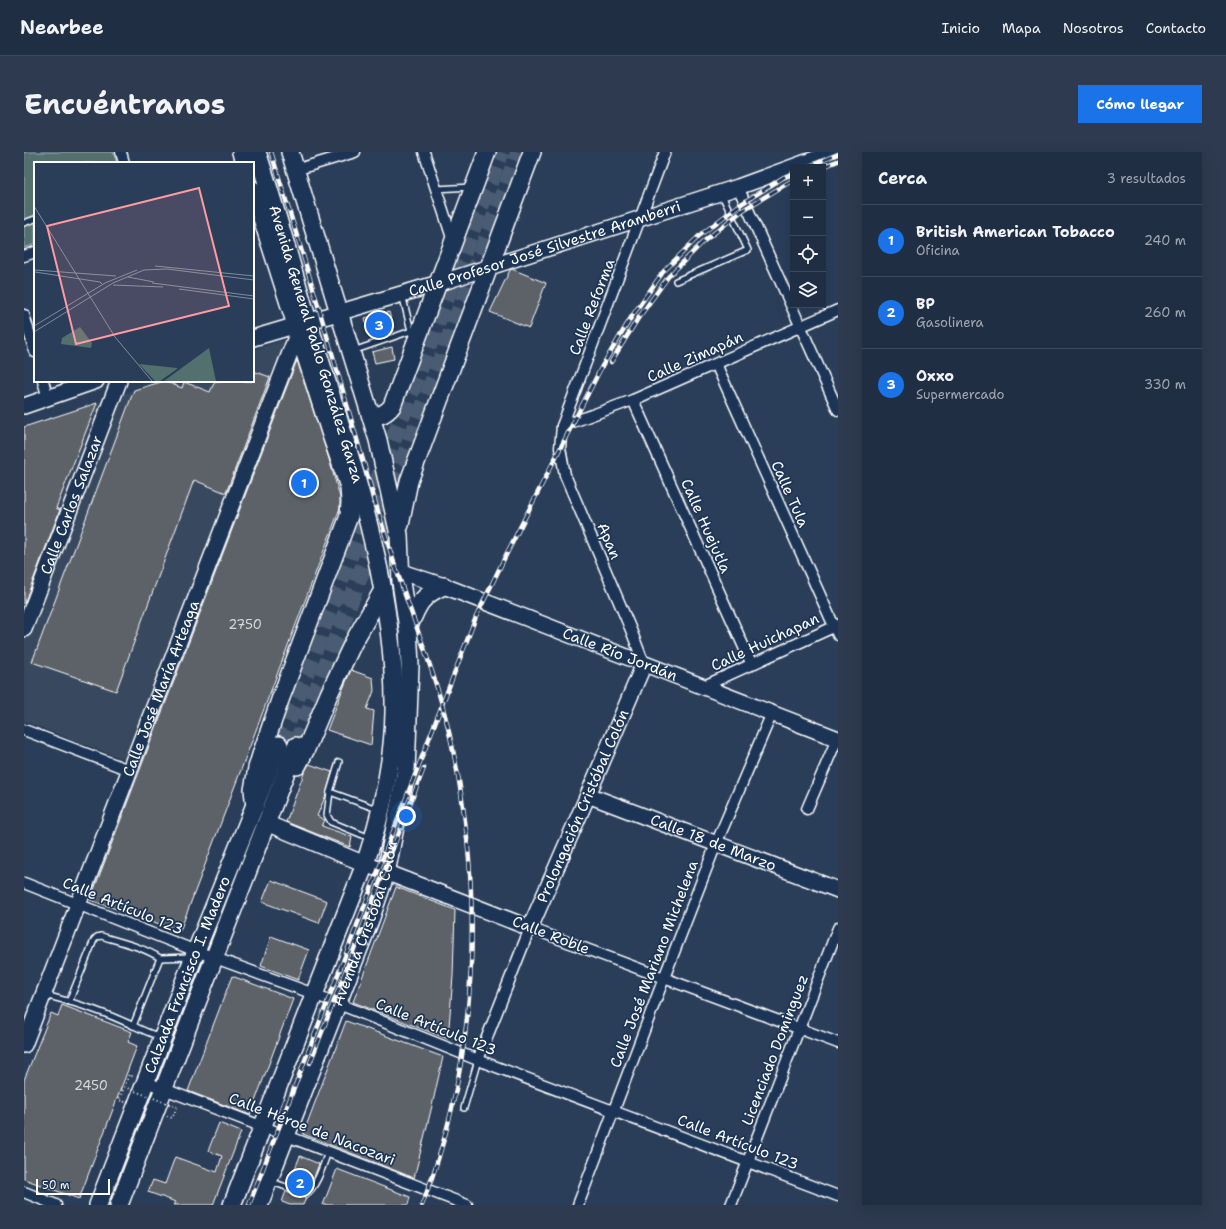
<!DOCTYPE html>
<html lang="es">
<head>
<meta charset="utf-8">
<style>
  :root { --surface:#202e44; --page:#2d3a4f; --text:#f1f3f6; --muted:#a2a8b2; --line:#3d4a5d; --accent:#1a73e8 }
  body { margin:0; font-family:"Shantell Sans",sans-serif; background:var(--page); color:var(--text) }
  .controls { position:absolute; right:12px; top:12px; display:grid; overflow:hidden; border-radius:0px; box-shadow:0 4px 16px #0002 }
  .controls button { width:36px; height:36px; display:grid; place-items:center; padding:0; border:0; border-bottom:1px solid var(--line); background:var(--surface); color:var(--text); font:20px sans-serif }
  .scale { position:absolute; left:12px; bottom:10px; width:74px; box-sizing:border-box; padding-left:4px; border:2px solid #fff; border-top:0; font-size:11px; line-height:14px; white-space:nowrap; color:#fff; -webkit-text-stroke:3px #1d3557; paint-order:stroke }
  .you { position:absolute; left:382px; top:664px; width:14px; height:14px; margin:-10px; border:3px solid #fff; border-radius:50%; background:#1a73e8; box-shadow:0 0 0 6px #1a73e833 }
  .badge { display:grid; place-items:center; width:26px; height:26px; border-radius:50%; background:var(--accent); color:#fff; font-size:13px; font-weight:700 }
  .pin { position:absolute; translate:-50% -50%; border:2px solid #fff; box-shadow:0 1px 4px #0006 }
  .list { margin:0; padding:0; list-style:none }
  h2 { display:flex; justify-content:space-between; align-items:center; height:52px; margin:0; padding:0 16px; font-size:17px }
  h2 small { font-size:13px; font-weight:400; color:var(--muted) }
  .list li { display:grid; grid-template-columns:26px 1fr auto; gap:12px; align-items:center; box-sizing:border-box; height:72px; padding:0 16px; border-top:1px solid var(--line) }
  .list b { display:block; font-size:15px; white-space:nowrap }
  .list p { margin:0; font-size:13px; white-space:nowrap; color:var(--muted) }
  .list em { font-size:13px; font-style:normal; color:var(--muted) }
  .icon { flex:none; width:22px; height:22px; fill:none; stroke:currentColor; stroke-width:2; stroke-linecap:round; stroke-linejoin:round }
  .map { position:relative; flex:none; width:814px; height:1053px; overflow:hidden; border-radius:0px }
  header { display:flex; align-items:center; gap:24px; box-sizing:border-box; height:56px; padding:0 20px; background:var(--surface); border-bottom:1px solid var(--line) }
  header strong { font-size:19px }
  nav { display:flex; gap:22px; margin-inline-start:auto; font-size:14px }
  .intro { display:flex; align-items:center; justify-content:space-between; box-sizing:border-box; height:96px; padding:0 24px }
  h1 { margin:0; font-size:28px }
  .button { padding:10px 18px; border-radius:0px; background:var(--accent); color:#fff; font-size:14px; font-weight:700 }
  main { display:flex; gap:24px; padding:0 24px }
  aside { flex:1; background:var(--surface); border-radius:0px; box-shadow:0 4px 16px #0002 }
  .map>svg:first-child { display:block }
  .built { fill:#39495e }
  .green { fill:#52706e; stroke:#a8b8b6 }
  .building { fill:#5c6268; stroke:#fff }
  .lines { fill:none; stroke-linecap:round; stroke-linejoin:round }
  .primary-tunnel { stroke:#4a5b73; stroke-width:17; stroke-dasharray:17 8; stroke-linecap:butt }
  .lane-casing { stroke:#fff; stroke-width:8 }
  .street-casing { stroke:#fff; stroke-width:13 }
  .secondary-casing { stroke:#fff; stroke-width:18 }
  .primary-casing { stroke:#fff; stroke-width:20 }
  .path { stroke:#fff; stroke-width:2; stroke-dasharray:1 3; stroke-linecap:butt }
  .lane { stroke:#1d3557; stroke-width:5 }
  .street { stroke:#1d3557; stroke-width:10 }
  .secondary { stroke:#1d3557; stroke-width:15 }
  .primary { stroke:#1d3557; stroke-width:17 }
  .rail-casing { stroke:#fff; stroke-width:4.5 }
  .rail { stroke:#1d3557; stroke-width:3; stroke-dasharray:9; stroke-linecap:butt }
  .path-bridge { stroke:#fff; stroke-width:2; stroke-dasharray:1 3; stroke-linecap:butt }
  .labels { text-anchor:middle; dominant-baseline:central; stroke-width:3.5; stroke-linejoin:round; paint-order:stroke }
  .number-label { font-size:13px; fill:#d6d8d9 }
  .street-label { font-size:15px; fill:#fff; stroke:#1d3557 }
  .inset-road { fill:none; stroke:#7f8b9c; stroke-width:1 }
  .view { fill:#ff9aa2; fill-opacity:0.15; stroke:#ff9aa2; stroke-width:2 }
  .inset-edge { fill:none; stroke:#fff; stroke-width:2 }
</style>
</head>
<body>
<header>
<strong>Nearbee</strong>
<nav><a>Inicio</a><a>Mapa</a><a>Nosotros</a><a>Contacto</a></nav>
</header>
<div class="intro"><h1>Encuéntranos</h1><a class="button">Cómo llegar</a></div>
<main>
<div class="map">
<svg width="814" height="1053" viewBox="0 0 814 1053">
  <rect width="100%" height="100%" fill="#2a3e5a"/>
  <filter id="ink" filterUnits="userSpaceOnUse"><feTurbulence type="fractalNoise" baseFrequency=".025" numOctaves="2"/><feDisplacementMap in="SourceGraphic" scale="8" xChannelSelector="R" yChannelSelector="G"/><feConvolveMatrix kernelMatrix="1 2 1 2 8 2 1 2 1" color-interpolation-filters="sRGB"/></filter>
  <g filter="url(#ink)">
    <path class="built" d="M257 189 273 197 317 351 156 779 66 748 116 613 0 569V275L138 229H229V198Z"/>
    <path class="green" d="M0 0H89L93 11H11V92L0 96Z"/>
    <g class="building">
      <path d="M488 117 522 131 505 176 466 160 486 118Z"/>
      <path d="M365 160 370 179 353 185 344 181 341 166Z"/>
      <path d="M368 195 370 207 351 211 348 200Z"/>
      <path d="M273 208 305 307 316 345V356L156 779 66 748Z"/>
      <path d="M229 219 246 225 202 341 170 328 92 539 8 510 110 238 140 229 158 236 160 230 186 240 191 229H229Z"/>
      <path d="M73 251 32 356 36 358 0 452V275Z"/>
      <path d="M327 518 349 526 350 539 343 557 350 559 347 593 303 578 319 537Z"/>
      <path d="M285 612 308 620 302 643 293 664 301 668 298 674 328 685 326 695 262 670 280 621Z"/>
      <path d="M247 728 303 749 295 771 238 750Z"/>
      <path d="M372 735 431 758 429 824 424 887 329 850Z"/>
      <path d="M247 784 285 798 274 828 237 814Z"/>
      <path d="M208 824 269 847 226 963 164 939Z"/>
      <path d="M38 853 108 880 104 890 113 894 55 1047 0 1027V928L27 861 34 864Z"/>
      <path d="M322 869 419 905 408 954 390 1026 279 982Z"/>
      <path d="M195 971 217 980 189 1053H150L152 1050 124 1040 129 1028 141 1032 151 1005 193 1020 198 1004 184 999Z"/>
      <path d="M276 1004 295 1012 289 1028 281 1038 265 1032Z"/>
      <path d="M313 1017 386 1045 384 1053H299Z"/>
      <path d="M262 1039 282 1046 279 1053H266L258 1050Z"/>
    </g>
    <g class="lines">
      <g class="primary-tunnel">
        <path d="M255 593 477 0"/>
        <path d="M272 594 495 0"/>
      </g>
      <g class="lane-casing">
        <g id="lane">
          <path d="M412 37 447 35"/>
          <path d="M0 71 11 67"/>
          <path d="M652 129 724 98 697 41"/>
          <path d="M329 199 387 179 378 142"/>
          <path d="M315 610 306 640 303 663 307 670 346 686"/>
          <path d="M306 640 353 657"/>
          <path d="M136 806 167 805"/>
          <path d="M21 843C49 850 82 861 108 873 118 878 127 882 137 885"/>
          <path d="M45 850 70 788 73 785 77 784C97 790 119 795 136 806L109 874"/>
          <path d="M440 956 454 908"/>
          <path d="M248 1030 282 1042C292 1037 300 1011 304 1000"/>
        </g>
      </g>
      <g class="street-casing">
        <g id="street">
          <path d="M97 0 100 11"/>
          <path d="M400 0 429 89"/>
          <path d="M271 18 331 0"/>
          <path d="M714 35 814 258"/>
          <path d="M0 104 11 100"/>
          <path d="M0 163 11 200"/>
          <path d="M692 212 814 483"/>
          <path d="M19 229 24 246"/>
          <path d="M609 248 728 513"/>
          <path d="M538 274 609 248 814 158"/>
          <path d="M620 512 607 478 541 323 536 296 538 274 641 0"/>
          <path d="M680 534 814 473"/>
          <path d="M0 578 105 618"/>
          <path d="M783 657 813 587"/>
          <path d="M0 731 172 799 290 842 454 908 814 1044"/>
          <path d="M454 908 506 776 814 891"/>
          <path d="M122 930 443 1053"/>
          <path d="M0 1040 32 1053"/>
          <path d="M554 1053 640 826 692 692 748 561"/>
          <path d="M707 1053 814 776"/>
        </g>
      </g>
      <g class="secondary-casing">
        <g id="secondary">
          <path id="s1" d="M229 186 425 128 714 35 810 0"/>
          <path d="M0 254 72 229"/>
          <path id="s2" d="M377 420 420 434 814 587"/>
          <path id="s3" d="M0 477 95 229"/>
          <path id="s4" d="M564 643 814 738"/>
          <path id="s5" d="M242 671 341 712 506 776 564 643 620 512"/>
          <path id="s6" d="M0 893 274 180"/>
        </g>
      </g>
      <g class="primary-casing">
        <g id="primary">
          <path d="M217 0 220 11"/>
          <path d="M229 38 306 280 325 335 326 350 325 364 256 548 237 603 233 616 229 638 231 654"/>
          <path d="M347 264C356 264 362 262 368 254L463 0"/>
          <path d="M376 373 385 329 508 0"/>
          <path d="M384 477C393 454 396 444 420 434"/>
          <path d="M273 614 282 597 305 542 329 491 359 438"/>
          <path id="s7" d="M74 1053 172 799 255 593"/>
          <path d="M95 1053 272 594"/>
          <path d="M208 1053 341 712C357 664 369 612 370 561 372 438 329 314 293 198 272 132 255 65 233 0"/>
          <path id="s8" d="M235 1053 346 768 362 721 382 619 386 513 384 477 377 430 375 383 354 288 266 0"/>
        </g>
      </g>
      <g class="path">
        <path d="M101 950 95 948 105 923 110 925"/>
        <path d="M143 964 148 966 153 955"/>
      </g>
      <use href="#lane" class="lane"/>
      <use href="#street" class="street"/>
      <use href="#secondary" class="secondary"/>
      <use href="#primary" class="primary"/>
      <g class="rail-casing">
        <g id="rail">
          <path d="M247 0C264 56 282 111 298 167 321 244 342 322 366 398 385 459 411 518 425 580 461 734 456 905 398 1053"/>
          <path d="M783 15 814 2"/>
          <path d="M799 15 814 9"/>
          <path d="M587 210 613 168 644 125 679 90 719 58 769 28"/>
          <path d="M286 911 400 616"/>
          <path d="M225 1053 452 465 480 407 577 216 608 164 639 120 675 84 714 54 760 25 769 21"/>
        </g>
      </g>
      <use href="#rail" class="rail"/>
      <path class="path-bridge" d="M100 935 153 955"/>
    </g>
  </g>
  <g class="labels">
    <g class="number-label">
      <text x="221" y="472">2750</text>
      <text x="67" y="933">2450</text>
    </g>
    <g class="street-label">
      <text stroke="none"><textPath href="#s1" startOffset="305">Calle Profesor José Silvestre Aramberri</textPath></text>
      <text transform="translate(568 155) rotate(-69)">Calle Reforma</text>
      <text transform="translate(292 192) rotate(73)">Avenida General Pablo González Garza</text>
      <text transform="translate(671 205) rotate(-24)">Calle Zimapán</text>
      <text transform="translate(766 342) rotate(66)">Calle Tula</text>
      <text stroke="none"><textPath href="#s3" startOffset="133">Calle Carlos Salazar</textPath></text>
      <text transform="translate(682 374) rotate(66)">Calle Huejutla</text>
      <text transform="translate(585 389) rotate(67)">Apan</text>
      <text transform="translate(741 490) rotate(-25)">Calle Huichapan</text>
      <text stroke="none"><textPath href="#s2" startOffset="234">Calle Río Jordán</textPath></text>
      <text stroke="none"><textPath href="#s6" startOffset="382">Calle José María Arteaga</textPath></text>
      <text stroke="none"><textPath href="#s5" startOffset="417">Prolongación Cristóbal Colón</textPath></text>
      <text stroke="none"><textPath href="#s4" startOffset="134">Calle 18 de Marzo</textPath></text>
      <text transform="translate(99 754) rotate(22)">Calle Artículo 123</text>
      <text stroke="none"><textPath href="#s8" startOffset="301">Avenida Cristóbal Colón</textPath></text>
      <text transform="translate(527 783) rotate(21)">Calle Roble</text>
      <text transform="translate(630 812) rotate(-69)">Calle José Mariano Michelena</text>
      <text stroke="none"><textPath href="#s7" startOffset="247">Calzada Francisco I. Madero</textPath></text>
      <text transform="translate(412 875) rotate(22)">Calle Artículo 123</text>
      <text transform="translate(751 898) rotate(-69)">Licenciado Dominguez</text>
      <text transform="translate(288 977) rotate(21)">Calle Héroe de Nacozari</text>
      <text transform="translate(714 990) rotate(21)">Calle Artículo 123</text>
    </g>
  </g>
  <g transform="translate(10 10)">
    <rect width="220" height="220" fill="#2a3e5a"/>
    <path d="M46 165 58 181 57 186 27 182 28 176ZM175 186 182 219H130ZM105 202 143 206V207L126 219H121Z" fill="#52706e"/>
    <path class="inset-road" d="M0 44 81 175 118 219M121 104 220 114M1 108 82 114M1 110 66 120 68 122M94 115 120 120M118 121 220 134M79 123 129 125M145 127 220 137M0 164 71 121 103 108M0 170 79 121 110 108 133 107 220 118"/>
    <path class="view" d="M165 26 195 144 42 182 13 64Z"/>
    <rect width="220" height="220" class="inset-edge"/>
  </g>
</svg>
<div class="controls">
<button>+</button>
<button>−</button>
<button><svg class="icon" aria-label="locate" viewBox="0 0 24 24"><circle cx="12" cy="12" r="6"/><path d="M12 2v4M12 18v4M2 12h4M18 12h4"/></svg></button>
<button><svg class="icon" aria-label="layers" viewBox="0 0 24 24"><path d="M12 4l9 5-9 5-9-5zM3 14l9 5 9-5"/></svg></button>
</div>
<div class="scale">50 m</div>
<div class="you"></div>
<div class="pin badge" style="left:280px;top:331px">1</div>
<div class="pin badge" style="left:276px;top:1031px">2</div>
<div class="pin badge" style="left:355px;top:173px">3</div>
</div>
<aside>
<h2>Cerca<small>3 resultados</small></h2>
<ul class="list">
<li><span class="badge">1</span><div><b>British American Tobacco</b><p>Oficina</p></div><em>240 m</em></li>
<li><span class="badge">2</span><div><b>BP</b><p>Gasolinera</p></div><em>260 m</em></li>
<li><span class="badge">3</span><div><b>Oxxo</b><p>Supermercado</p></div><em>330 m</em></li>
</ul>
</aside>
</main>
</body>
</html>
